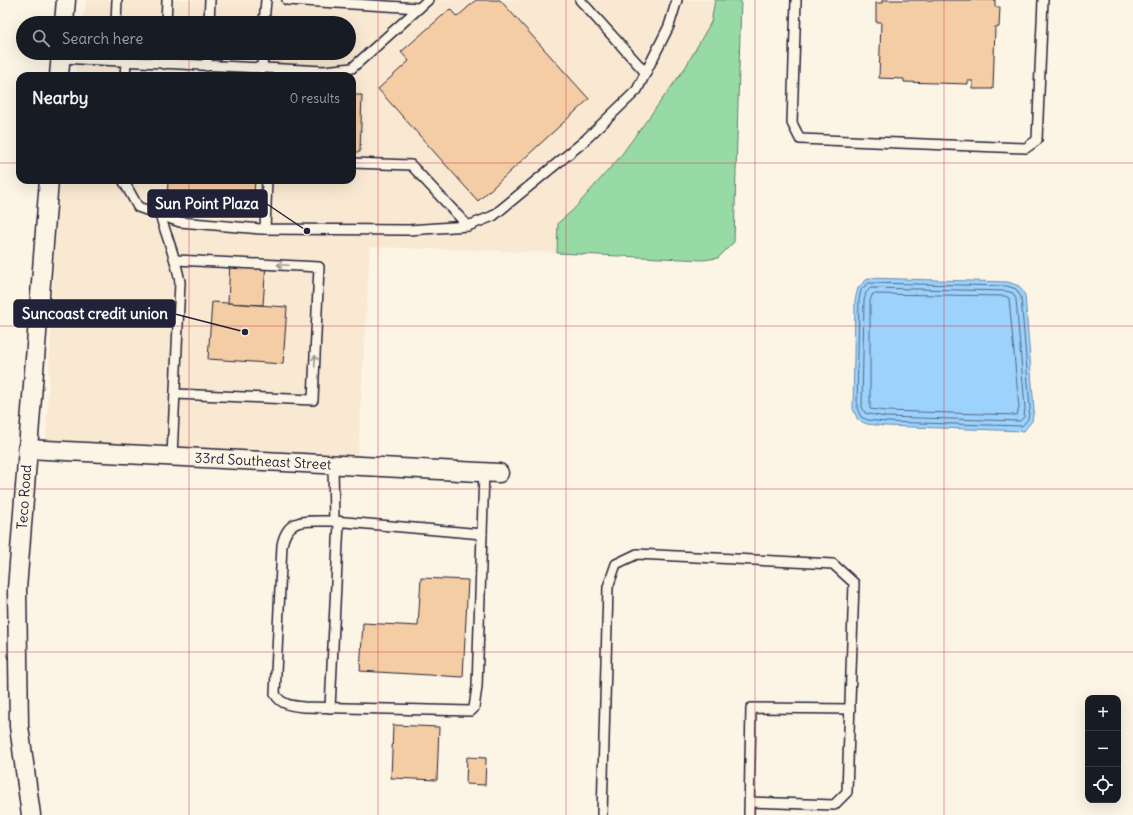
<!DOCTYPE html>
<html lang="en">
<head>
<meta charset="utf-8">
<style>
  :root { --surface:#171b24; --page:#242831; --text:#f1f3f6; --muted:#9ea1a6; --line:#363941 }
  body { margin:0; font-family:Delius,sans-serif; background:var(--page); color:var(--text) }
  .controls { position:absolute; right:12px; bottom:12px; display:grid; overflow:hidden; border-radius:8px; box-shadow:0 4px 16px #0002 }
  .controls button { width:36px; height:36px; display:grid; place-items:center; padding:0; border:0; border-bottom:1px solid var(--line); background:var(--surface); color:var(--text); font:20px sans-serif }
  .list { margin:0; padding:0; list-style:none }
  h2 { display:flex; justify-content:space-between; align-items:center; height:52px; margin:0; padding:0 16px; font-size:17px }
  h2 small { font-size:13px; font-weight:400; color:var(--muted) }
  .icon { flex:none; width:22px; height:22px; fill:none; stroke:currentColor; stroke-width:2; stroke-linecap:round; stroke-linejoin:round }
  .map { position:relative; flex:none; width:1133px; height:815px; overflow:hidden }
  .search { position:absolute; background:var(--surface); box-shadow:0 4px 16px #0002; left:16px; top:16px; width:340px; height:44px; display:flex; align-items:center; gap:10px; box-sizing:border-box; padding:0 14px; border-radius:22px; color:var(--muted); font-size:15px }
  .panel { position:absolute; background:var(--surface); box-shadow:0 4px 16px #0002; left:16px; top:72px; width:340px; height:112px; border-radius:12px }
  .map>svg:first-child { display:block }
  .built { fill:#fae9d2 }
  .green { fill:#98daa5; stroke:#5d7e70 }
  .water { fill:#9cd2fb; stroke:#6b8cae }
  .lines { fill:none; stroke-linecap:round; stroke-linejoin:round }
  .shore { stroke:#536888; stroke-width:1 }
  .building { fill:#f5cda4; stroke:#22223b }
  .service-casing { stroke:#22223b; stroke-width:12 }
  .minor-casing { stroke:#22223b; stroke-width:21 }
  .service { stroke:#fcf5e5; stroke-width:9 }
  .minor { stroke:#fcf5e5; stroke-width:18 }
  .oneway { stroke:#9a9698 }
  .grid { fill:none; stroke:#d1495b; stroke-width:1; stroke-opacity:0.55 }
  .labels { text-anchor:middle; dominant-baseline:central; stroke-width:3.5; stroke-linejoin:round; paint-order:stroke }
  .street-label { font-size:14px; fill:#22223b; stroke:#fcf5e5 }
  .leader { fill:none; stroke:#22223b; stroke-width:1.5 }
  .callout-dot { fill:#22223b; stroke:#fcf5e5; stroke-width:1.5 }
  .callout { fill:#22223b; stroke:#22223b; stroke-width:1.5 }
  .callout-label { font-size:15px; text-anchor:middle; font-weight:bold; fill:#fff }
</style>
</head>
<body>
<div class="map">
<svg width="1133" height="815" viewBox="0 0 1133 815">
  <rect width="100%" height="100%" fill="#fcf5e5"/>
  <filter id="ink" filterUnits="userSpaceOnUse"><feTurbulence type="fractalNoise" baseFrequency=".025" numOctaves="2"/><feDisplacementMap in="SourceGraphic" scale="8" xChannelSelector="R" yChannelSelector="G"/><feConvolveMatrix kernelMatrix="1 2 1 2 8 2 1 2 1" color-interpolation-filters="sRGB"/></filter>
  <g filter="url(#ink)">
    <path class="built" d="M86 0H715L711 22 685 68 619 158 573 210 558 223 557 253 370 247 358 456 46 440 55 240 60 180H352V76H75L78 53H349V23H82Z"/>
    <path class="green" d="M715 0H741L734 242 718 258 703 260 557 253 558 223 573 210 619 158 685 68 711 22Z"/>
    <path class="water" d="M868 278 1008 282 1019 286 1025 295 1034 409 1032 421 1024 431 885 426 867 424 858 420 853 409 855 300 858 288Z"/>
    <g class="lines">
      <g class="shore">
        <path d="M869 283 1007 286 1016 289 1021 297 1030 408 1028 419 1022 426 885 422 868 420 861 417 857 408 859 300 861 290Z"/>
        <path d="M871 288 1006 291 1013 293 1016 299 1025 408 1024 417 1020 421 885 417 865 413 862 407 864 301 866 293Z"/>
        <path d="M873 294 1005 296 1009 298 1019 408 1017 415 886 411 870 409V301Z"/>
      </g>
    </g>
    <g class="building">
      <path d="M476 0H500L589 99 478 201 378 89 409 61 401 52 450 9 457 17Z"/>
      <path d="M882 0H995V7H1000L999 27H995L993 89H973V81H968V84L904 82V79L879 78 881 22H876V3H882Z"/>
      <path d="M352 95H362L360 152H352Z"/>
      <path d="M168 180H255L253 206 167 202Z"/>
      <path d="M230 261 266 263 263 305 228 303Z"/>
      <path d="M212 302 287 307 283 364 208 359Z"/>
      <path d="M421 578 468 580 463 677 360 671 363 623 418 626Z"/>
      <path d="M393 725 439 727 437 780 391 778Z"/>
      <path d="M467 757 486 758 485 785 466 784Z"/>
    </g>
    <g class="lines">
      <g class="service-casing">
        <g id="service">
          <path d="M287 0 419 8"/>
          <path d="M580 0 646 73"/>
          <path d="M796 0 792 123 800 139 1026 148 1037 140 1043 0"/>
          <path d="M116 23 117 0"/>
          <path d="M166 23 167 0"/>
          <path d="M209 23 210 0"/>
          <path d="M264 23 266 0"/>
          <path d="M60 58 324 71 352 68 428 0"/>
          <path d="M164 64V53"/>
          <path d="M207 66V53"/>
          <path d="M262 69 263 53"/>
          <path d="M125 76 126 62"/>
          <path d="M352 163 411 165 468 226"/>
          <path d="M123 180 138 207 180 222 261 229 408 230 468 226 493 216 582 143 637 90 669 26 677 0"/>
          <path d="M160 215C167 237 176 259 180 282L172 456"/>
          <path d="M265 229 267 180"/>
          <path d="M175 394 313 400 319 267 176 260"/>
          <path d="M333 465 334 521 482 534 484 472"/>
          <path d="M334 521C308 522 288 515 282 545L275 694C281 705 293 706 304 707L471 711 474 708 477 687 482 534"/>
          <path d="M330 708 339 522"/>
          <path d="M602 815 608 587 616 564 637 554 833 564 854 583 847 792 834 805 750 802"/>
          <path d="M749 815 751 708 850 709"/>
        </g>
      </g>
      <g class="minor-casing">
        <g id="minor">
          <path d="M64 23 66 0"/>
          <path d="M59 76 61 53"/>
          <path d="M27 449 499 473"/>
          <path d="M31 815 19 726 17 589 49 180"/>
        </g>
      </g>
      <use href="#service" class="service"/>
      <use href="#minor" class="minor"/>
    </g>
    <defs><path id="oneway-shaft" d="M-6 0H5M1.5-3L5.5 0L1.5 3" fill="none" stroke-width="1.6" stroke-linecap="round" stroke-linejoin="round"/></defs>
    <g class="oneway">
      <use href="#oneway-shaft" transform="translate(283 265) rotate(-177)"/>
      <use href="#oneway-shaft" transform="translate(315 361) rotate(-88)"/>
    </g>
  </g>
  <path class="grid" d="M189 0V23M378 0V815M566 0V815M755 0V815M944 0V815M189 53V76M0 163H20M352 163H1133M189 180V815M0 326H1133M0 489H1133M0 652H1133"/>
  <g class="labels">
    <g class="street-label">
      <text transform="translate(263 461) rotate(3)">33rd Southeast Street</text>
      <text transform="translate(24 497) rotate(-86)">Teco Road</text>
    </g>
  </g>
  <path class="leader" d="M307 231L267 204M245 332L175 314"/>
  <g class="callout-dot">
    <circle cx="307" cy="231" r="4"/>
    <circle cx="245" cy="332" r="4"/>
  </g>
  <g class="callout">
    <rect x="148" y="190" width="119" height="27" rx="4"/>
    <rect x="14" y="300" width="161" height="27" rx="4"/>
  </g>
  <g class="callout-label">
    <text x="207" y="209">Sun Point Plaza</text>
    <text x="95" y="319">Suncoast credit union</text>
  </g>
</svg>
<div class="controls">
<button>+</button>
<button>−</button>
<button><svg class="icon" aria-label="locate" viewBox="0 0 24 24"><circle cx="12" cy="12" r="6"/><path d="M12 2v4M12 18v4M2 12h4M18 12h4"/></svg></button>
</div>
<div class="search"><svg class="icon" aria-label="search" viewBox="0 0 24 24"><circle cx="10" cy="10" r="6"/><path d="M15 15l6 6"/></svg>Search here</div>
<section class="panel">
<h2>Nearby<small>0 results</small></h2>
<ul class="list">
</ul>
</section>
</div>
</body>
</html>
